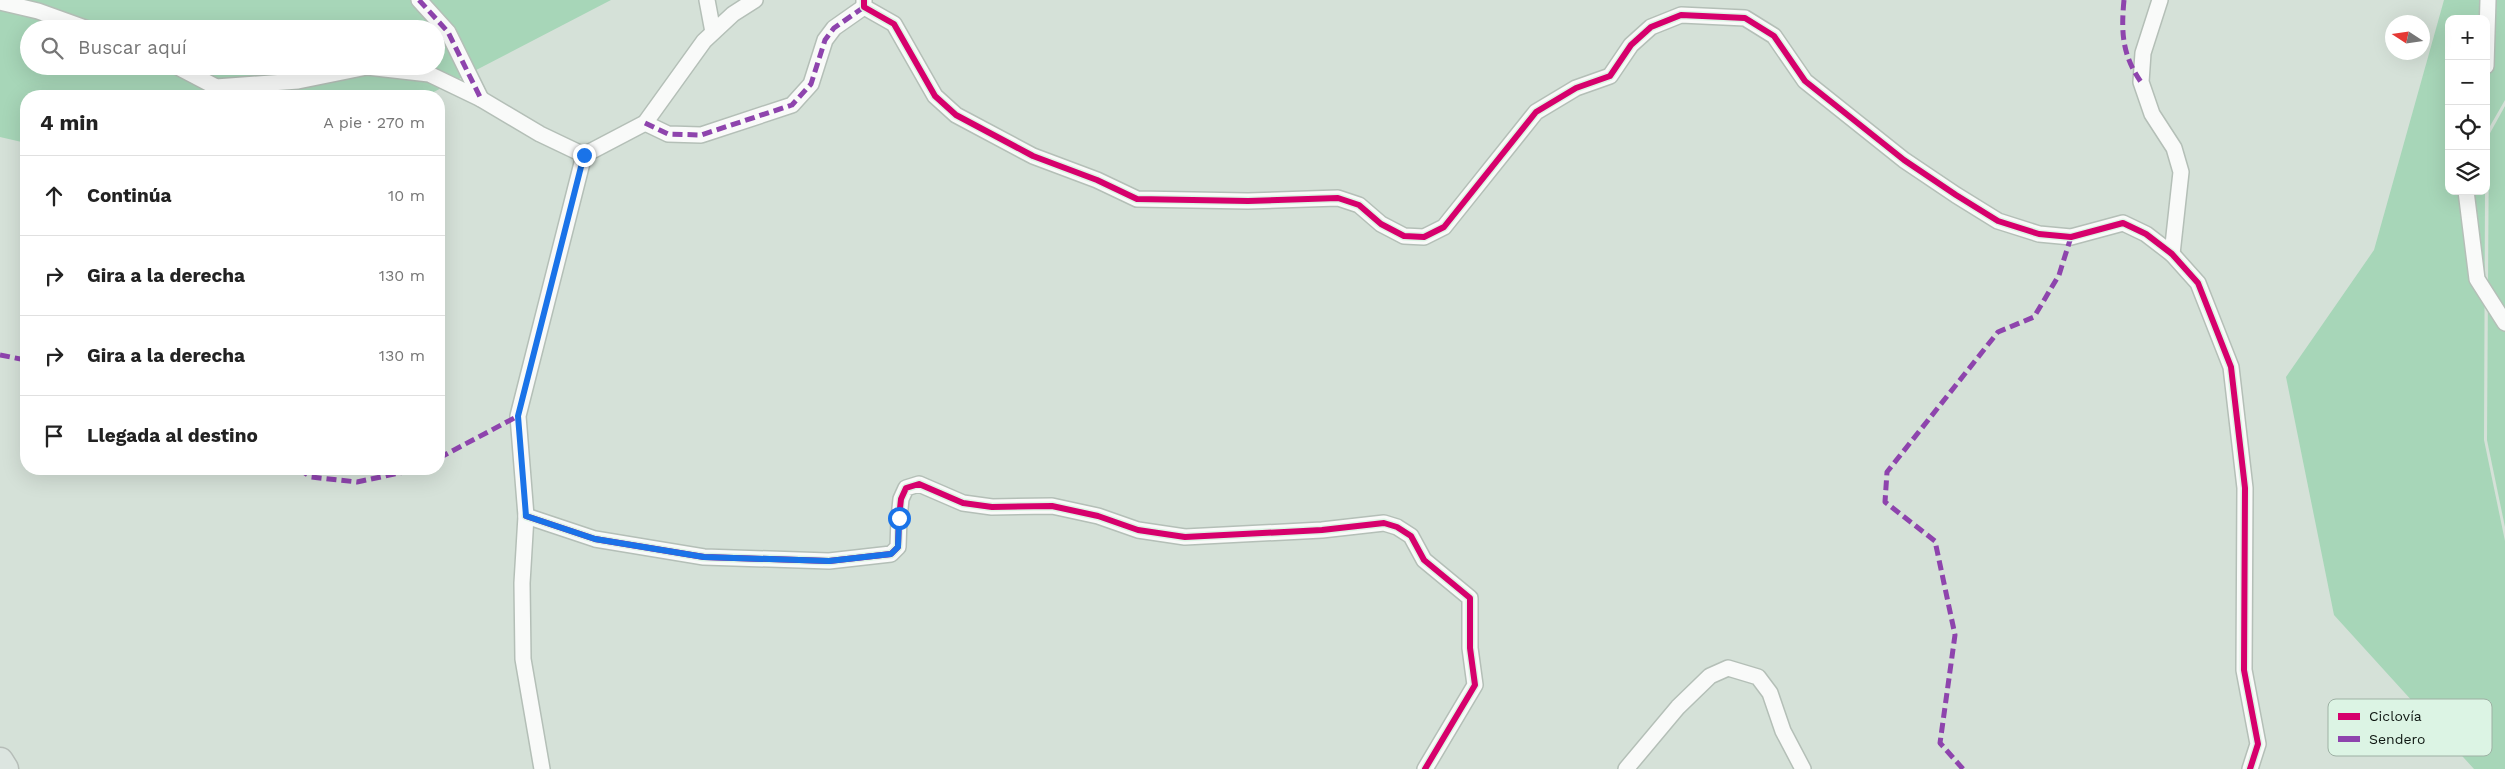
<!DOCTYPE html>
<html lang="es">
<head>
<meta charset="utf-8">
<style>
  :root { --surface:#fff; --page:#f6f6f6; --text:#222; --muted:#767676; --line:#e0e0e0 }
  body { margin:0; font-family:"Work Sans",sans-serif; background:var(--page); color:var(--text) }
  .controls { position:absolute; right:15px; top:15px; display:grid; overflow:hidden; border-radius:10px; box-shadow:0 5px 20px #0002 }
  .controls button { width:45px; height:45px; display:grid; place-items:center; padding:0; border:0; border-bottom:1px solid var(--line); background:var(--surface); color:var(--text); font:25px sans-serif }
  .compass { position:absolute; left:2385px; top:15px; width:45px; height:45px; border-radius:50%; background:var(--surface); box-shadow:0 5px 20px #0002; rotate:282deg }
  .stop { position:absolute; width:15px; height:15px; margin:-11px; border:4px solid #1a73e8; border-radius:50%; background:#fff }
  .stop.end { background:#1a73e8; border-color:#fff; box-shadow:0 1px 5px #0008 }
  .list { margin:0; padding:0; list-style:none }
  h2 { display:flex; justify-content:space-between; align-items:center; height:65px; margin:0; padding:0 20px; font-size:21px }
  h2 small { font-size:16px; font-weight:400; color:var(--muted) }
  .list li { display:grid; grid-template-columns:32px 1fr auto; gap:15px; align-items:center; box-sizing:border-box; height:80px; padding:0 20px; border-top:1px solid var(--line) }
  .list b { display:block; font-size:19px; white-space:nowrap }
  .list em { font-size:16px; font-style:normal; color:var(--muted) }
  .icon { flex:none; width:28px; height:28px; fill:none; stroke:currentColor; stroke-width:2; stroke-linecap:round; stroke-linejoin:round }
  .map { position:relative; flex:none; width:2505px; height:769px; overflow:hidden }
  .search { position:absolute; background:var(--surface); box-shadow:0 5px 20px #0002; left:20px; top:20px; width:425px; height:55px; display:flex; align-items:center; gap:12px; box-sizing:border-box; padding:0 18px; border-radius:28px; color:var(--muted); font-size:19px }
  .panel { position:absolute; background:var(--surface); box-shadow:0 5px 20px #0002; left:20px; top:90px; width:425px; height:385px; border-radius:20px }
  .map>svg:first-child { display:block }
  .green { fill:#a7d6b8; fill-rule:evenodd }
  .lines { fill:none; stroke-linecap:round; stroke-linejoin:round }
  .minor-casing { stroke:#b4bfb7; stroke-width:18 }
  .trunk-casing { stroke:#b6bdb8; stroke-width:29 }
  .minor { stroke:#f9faf9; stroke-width:15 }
  .trunk { stroke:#dce5e0; stroke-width:26 }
  .quiet { stroke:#8e44ad; stroke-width:5; stroke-dasharray:10 5; stroke-linecap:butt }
  .cycleway-casing { stroke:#dcf4e4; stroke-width:9 }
  .cycleway { stroke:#d6006c; stroke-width:6 }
  .route { stroke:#1a73e8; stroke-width:6 }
  .key { fill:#dcf4e4; stroke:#9eb1a4; stroke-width:1 }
  .key-label { font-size:14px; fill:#0d1510 }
</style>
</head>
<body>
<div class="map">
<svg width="2505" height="769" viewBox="0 0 2505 769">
  <rect width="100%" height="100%" fill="#d5e1d8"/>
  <g class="green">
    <path d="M0 0H611L426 96H26V143L0 137ZM29 29H436V66H29Z"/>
    <path d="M2444 0H2505V100L2486 133V19H2449V191H2485L2484 440 2505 541V769H2474L2334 615 2286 377 2374 250Z"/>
    <path d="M2505 106V527L2487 440 2489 135Z"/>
  </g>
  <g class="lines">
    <g class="minor-casing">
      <g id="minor">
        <path d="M419 0 448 32 481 99"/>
        <path d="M707 0 713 32"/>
        <path d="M864 0V7L894 24 935 96 956 115 1033 156 1097 180 1137 199 1248 201 1338 198 1359 205 1381 224 1404 236 1424 237 1444 227 1536 112 1576 88 1610 76 1631 45 1651 27 1681 15 1745 18 1774 36 1805 81 1904 160 1956 195 1998 221 2039 234 2071 237 2123 223 2146 234 2172 254 2198 283 2231 367 2245 488 2244 670 2258 744 2250 769"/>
        <path d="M2160 0 2143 53 2141 82 2152 114 2174 148 2181 172 2172 254"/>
        <path d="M0 2 38 11 88 29"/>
        <path d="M176 66 216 87 298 81 367 67 429 74 481 99 540 134 584 155"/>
        <path d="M2486 66 2488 0"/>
        <path d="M645 123 668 134 701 135 792 105 811 84 825 40 834 28 864 7"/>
        <path d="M2466 191 2477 279 2505 323"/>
        <path d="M526 516 595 539 704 557 829 561 891 554 898 547 899 518 901 499 906 488 919 484 963 503 992 507 1052 506 1098 516 1138 530 1185 537 1322 530 1384 523 1397 527 1411 536 1424 560 1470 598V648L1475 685 1425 769"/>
        <path d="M542 769 523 659 522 583 526 516 518 416 584 155 645 123 704 41 733 14 755 0"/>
        <path d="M1626 769 1678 707 1710 676 1728 668 1758 677 1770 693 1783 731 1803 769"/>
      </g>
    </g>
    <g class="trunk-casing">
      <path id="trunk" d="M0 761 5 769"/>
    </g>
    <use href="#minor" class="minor"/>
    <use href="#trunk" class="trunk"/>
    <g class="quiet">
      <path d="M419 0 448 32 481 99"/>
      <path d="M2124 0C2121 32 2122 55 2141 82"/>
      <path d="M645 123 668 134 701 135 792 105 811 84 825 40 834 28 864 7"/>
      <path d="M0 355 26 360"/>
      <path d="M439 458 518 416"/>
      <path d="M299 469 311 477 357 482 418 469"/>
      <path d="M1963 769 1940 743 1955 635 1935 541 1885 502 1887 472 1998 332 2034 317 2059 275 2071 237"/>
    </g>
    <g class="cycleway-casing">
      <g id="cycleway">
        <path d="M864 0V7L894 24 935 96 956 115 1033 156 1097 180 1137 199 1248 201 1338 198 1359 205 1381 224 1404 236 1424 237 1444 227 1536 112 1576 88 1610 76 1631 45 1651 27 1681 15 1745 18 1774 36 1805 81 1904 160 1956 195 1998 221 2039 234 2071 237 2123 223 2146 234 2172 254 2198 283 2231 367 2245 488 2244 670 2258 744 2250 769"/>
        <path d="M526 516 595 539 704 557 829 561 891 554 898 547 899 518 901 499 906 488 919 484 963 503 992 507 1052 506 1098 516 1138 530 1185 537 1322 530 1384 523 1397 527 1411 536 1424 560 1470 598V648L1475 685 1425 769"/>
      </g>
    </g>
    <use href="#cycleway" class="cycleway"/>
  </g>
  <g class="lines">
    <path class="route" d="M584 155 518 416 526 516 595 539 704 557 829 561 891 554 898 547 899 518"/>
  </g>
  <rect x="2328" y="699" width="164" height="57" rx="8" class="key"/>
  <rect x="2338" y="713" width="22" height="7" fill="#d6006c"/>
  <rect x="2338" y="736" width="22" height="6" fill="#8e44ad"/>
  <g class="key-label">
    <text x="2369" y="721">Ciclovía</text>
    <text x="2369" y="744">Sendero</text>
  </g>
</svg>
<div class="controls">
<button>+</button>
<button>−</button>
<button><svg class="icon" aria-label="locate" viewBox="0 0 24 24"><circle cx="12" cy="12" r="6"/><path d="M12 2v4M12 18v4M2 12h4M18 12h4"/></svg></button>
<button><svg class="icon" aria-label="layers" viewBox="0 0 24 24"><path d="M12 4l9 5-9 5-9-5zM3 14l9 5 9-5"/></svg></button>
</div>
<svg class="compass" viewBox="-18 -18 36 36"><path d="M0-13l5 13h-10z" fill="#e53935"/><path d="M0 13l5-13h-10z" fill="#767676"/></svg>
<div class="stop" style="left:899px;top:518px"></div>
<div class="stop end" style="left:584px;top:155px"></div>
<div class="search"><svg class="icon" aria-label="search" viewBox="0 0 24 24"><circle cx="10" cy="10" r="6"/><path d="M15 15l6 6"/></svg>Buscar aquí</div>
<section class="panel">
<h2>4 min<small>A pie · 270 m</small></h2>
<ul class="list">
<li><svg class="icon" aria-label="ahead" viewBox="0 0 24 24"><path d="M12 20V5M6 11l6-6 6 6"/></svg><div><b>Continúa</b></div><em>10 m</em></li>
<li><svg class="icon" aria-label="right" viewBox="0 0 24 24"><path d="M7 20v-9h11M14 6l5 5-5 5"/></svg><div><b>Gira a la derecha</b></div><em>130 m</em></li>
<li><svg class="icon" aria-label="right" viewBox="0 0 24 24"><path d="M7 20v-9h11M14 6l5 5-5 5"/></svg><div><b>Gira a la derecha</b></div><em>130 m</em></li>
<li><svg class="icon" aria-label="arrive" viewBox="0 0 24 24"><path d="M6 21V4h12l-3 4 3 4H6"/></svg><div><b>Llegada al destino</b></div></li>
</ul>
</section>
</div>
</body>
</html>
